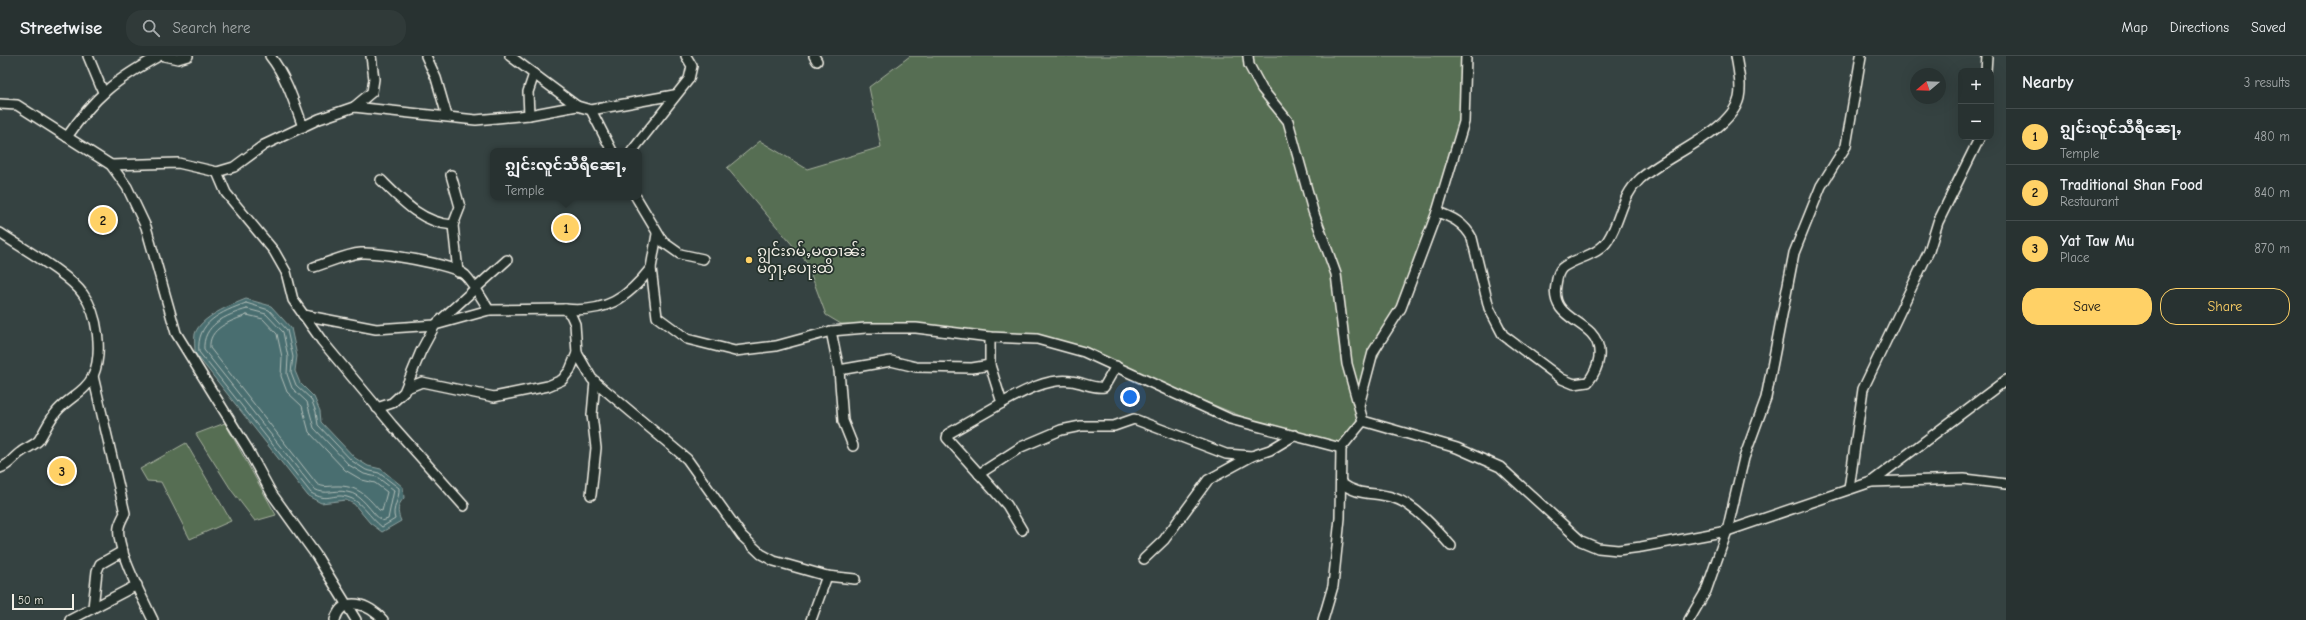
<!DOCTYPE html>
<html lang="en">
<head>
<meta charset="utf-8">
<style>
  :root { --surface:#283231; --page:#303a39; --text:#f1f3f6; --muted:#a5aaab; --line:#444d4d; --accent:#ffd166 }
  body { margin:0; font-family:"Comic Neue","Noto Sans Myanmar",sans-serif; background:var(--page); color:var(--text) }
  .controls { position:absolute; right:12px; top:12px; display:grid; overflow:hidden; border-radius:8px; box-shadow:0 4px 16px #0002 }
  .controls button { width:36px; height:36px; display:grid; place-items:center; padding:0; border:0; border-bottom:1px solid var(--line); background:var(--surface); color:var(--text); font:20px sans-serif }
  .compass { position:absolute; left:1910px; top:12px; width:36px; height:36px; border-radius:50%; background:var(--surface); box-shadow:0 4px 16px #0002; rotate:251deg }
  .scale { position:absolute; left:12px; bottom:10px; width:62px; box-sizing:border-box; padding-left:4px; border:2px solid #f4f1e8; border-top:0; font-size:11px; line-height:14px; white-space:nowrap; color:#f4f1e8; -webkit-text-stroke:3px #26332d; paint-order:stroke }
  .you { position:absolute; left:1130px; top:341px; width:14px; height:14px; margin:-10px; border:3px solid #fff; border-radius:50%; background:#1a73e8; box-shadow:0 0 0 6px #1a73e833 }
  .badge { display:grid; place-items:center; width:26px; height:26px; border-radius:50%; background:var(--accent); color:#111; font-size:13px; font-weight:700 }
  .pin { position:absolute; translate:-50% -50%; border:2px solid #fff; box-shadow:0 1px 4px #0006 }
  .popup { position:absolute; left:490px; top:92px; width:152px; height:52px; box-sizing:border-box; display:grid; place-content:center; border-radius:8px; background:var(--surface); filter:drop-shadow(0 1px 3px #0005); font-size:13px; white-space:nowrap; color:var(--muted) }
  .popup b { font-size:15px; color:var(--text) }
  .popup::after { content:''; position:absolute; left:50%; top:100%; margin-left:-8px; border:8px solid transparent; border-top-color:var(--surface) }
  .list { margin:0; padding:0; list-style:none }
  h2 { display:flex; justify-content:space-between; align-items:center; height:52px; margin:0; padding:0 16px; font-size:17px }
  h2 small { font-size:13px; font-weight:400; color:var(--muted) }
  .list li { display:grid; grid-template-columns:26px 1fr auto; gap:12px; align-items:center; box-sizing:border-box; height:56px; padding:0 16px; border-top:1px solid var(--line) }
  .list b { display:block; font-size:15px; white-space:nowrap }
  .list p { margin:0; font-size:13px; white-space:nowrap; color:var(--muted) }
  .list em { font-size:13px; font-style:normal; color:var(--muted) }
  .actions { display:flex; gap:8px; padding:12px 16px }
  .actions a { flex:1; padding:9px 0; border:1px solid var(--accent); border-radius:16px; text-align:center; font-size:14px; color:var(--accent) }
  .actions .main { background:var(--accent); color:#111 }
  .icon { flex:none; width:22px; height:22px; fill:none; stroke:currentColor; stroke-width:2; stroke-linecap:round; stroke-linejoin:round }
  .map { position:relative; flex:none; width:2006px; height:564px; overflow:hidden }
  header { display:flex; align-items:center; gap:24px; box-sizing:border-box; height:56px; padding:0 20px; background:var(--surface); border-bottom:1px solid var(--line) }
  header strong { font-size:19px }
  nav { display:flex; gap:22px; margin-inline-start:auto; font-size:14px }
  .search { width:280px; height:36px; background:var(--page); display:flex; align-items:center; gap:10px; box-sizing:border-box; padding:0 14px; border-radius:16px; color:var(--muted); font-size:15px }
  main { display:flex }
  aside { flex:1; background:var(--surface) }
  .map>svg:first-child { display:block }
  .green { fill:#576e53; stroke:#a6b09e }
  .water { fill:#4a6e70; stroke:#8ea2a0 }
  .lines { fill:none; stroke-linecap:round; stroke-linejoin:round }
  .shore { stroke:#b0bdb8; stroke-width:1 }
  .minor-casing { stroke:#f4f1e8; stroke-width:12 }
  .minor { stroke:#26332d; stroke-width:9 }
  .poi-dot { fill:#ffd166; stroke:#26332d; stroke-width:1.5 }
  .labels { text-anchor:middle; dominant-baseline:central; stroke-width:3.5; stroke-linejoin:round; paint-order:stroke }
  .poi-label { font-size:15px; fill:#f4f1e8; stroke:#26332d; text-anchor:start }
</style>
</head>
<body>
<header>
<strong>Streetwise</strong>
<div class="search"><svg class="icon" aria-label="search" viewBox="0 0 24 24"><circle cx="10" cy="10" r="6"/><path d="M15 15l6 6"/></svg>Search here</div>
<nav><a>Map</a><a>Directions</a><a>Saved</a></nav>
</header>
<main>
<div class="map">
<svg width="2006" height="564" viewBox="0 0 2006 564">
  <rect width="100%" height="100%" fill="#354241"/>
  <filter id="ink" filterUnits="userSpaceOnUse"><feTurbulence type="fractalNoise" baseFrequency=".025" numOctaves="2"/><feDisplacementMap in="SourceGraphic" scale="8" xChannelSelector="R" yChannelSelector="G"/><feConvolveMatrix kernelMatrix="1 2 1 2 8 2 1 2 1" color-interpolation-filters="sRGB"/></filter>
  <g filter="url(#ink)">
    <g class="green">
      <path d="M910 0H1468L1454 106 1398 257 1364 331 1366 364 1345 396 1297 383 1079 294 1009 283 897 270 841 268 826 259 806 205 727 112 760 85 807 113 881 91 869 31Z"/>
      <path d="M225 367 276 459 255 465 232 435 196 378Z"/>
      <path d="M186 387 231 465 190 483 161 426 147 425 140 413Z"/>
    </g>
    <path class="water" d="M246 243 271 250 291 272 297 300 295 315 300 327 314 341 320 355 321 366 355 402 368 410 381 413 403 431 404 442C397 449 397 456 401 465L382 476 370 467 354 448 346 444 321 447 308 440 195 297C195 291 194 283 195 278 200 261 231 249 246 243Z"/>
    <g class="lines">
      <g class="shore">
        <path d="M246 247 269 254 287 274 293 301 291 316 296 329 311 343 316 356 318 369 352 405 366 414 379 417 399 432C400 444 391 452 395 463L382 471C370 462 361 444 347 441 331 437 329 447 311 437L199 296C196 266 221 256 246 247Z"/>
        <path d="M247 253 266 258 283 276 288 301 287 318 292 332 307 346 314 372 349 409 364 418 377 421 394 434 388 463 382 465C370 456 363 438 347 436 333 433 327 440 314 433L204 294C202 269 226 259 247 253Z"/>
        <path d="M247 259 263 263 277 278 282 301 281 320 287 336 302 350 309 376 345 414 362 424 375 427 387 436 382 455 379 454C366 439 357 429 335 430 328 430 324 432 317 428L210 292C208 272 231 265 247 259Z"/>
      </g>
      <g class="minor-casing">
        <g id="minor">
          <path d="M88 0 103 36"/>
          <path d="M164 0 178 3 188 0"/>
          <path d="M270 0C286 20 294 46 303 71"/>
          <path d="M426 0 436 22 447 60"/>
          <path d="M510 0 534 18 528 36 529 59"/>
          <path d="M814 0 817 5"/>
          <path d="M1248 0 1249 9 1262 33 1288 65 1313 155 1336 218 1347 308 1363 365"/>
          <path d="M1986 15 1987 0"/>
          <path d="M534 18 577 50"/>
          <path d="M0 48 17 49 111 109 127 131 146 171 176 277 247 392 272 438 316 499 356 564"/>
          <path d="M354 51 372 36 374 23 371 0"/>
          <path d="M591 54 674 39"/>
          <path d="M67 81C95 40 115 24 159 0"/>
          <path d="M632 95 689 23 692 10 686 0"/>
          <path d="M111 109 178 107 217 116 234 111 264 89 319 63 354 51 476 64 529 59 577 50 591 54 612 95"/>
          <path d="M217 116 226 137 274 195 286 216 293 244 322 285 392 369 464 450"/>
          <path d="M451 119 460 151 453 169 458 216"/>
          <path d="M381 124C402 145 422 167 453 169"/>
          <path d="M636 141 663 186 680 198 703 203"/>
          <path d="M1437 156C1452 161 1464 167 1472 182L1489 252 1503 279 1562 323 1574 328 1588 326C1599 312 1605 292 1591 277 1576 262 1551 257 1556 229 1557 223 1557 217 1562 212 1576 201 1598 200 1608 184 1622 162 1620 142 1640 123 1665 100 1731 76 1739 42 1742 28 1738 13 1736 0"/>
          <path d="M0 177C22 192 69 218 83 238 98 258 103 297 93 320 86 335 69 342 58 354 49 364 46 373 39 384 35 389 26 392 21 396 13 401 10 409 0 412"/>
          <path d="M657 178 651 212 657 261 687 283 735 295 776 290 831 275 866 272H916L990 281 1037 283 1084 296 1230 363 1341 392"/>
          <path d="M314 211C328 207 346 198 361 197 379 196 453 208 465 219 474 228 482 243 489 254L565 253 571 259 575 268 577 297 570 314 562 324 548 330 494 341 422 326 407 332"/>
          <path d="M565 253C605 257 627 243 651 212"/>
          <path d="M303 259 376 273 435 269 507 204"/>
          <path d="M831 275 839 314 843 365 853 390"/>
          <path d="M990 281V309L1002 347 948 378 947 382 1007 449 1022 474"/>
          <path d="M577 297 592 323 687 403 742 480 761 498 774 505 827 520 855 523"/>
          <path d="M839 314 891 305 916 311 972 312 990 309"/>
          <path d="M93 320 125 457C123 461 120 466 119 471 115 491 144 545 153 564"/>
          <path d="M1002 347C1022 336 1047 322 1071 325 1082 326 1094 333 1104 331L1116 310"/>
          <path d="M1359 349 1373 296 1401 252 1437 156 1464 66 1466 0"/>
          <path d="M377 352 392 347 404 336 421 295 435 269 489 254"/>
          <path d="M979 418 1021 391 1061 374 1081 370H1114L1134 363 1226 398 1252 400"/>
          <path d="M1871 426 2006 324"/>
          <path d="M1341 427C1360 441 1373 435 1394 442 1414 448 1437 474 1451 490"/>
          <path d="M1849 433 1863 333 1929 195 1938 166 1980 81"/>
          <path d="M591 439 596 392 592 359 595 325"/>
          <path d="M1144 503 1164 484 1208 424 1252 400 1270 394 1295 379"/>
          <path d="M93 552 97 515 100 508 123 495"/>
          <path d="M70 564 137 529"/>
          <path d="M335 564C342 538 370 548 383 564"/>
          <path d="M811 564 827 520"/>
          <path d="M1323 564 1333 530 1340 462 1341 392 1363 365 1457 392 1500 411 1581 485 1598 492 1618 494 1641 491 1727 475 1871 426 1964 423 2006 428"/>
          <path d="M1689 564 1706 535 1727 475 1744 402 1766 342 1794 197 1821 130 1846 90 1861 0"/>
        </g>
      </g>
      <use href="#minor" class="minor"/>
    </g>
  </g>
  <circle class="poi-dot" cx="749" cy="204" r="4"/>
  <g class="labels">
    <g class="poi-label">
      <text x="757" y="195">ၵျွင်းၵမ်ႇမထၢၼ်း<tspan x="757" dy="17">မႁႃႇပေႃးထိ</tspan></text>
    </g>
  </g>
</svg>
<div class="controls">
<button>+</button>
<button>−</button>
</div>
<svg class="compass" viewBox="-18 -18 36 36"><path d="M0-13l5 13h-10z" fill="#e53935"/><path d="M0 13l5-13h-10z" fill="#a5aaab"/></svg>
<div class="scale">50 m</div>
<div class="you"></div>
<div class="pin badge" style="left:566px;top:172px">1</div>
<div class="popup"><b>ၵျွင်းလူင်သီရီၼေႃႇ</b>Temple</div>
<div class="pin badge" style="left:103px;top:164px">2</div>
<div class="pin badge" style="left:62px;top:415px">3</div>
</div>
<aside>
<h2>Nearby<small>3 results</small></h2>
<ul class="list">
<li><span class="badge">1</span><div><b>ၵျွင်းလူင်သီရီၼေႃႇ</b><p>Temple</p></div><em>480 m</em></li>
<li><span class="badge">2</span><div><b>Traditional Shan Food</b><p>Restaurant</p></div><em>840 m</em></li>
<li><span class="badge">3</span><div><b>Yat Taw Mu</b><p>Place</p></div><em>870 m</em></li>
</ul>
<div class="actions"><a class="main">Save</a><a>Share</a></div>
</aside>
</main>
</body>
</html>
